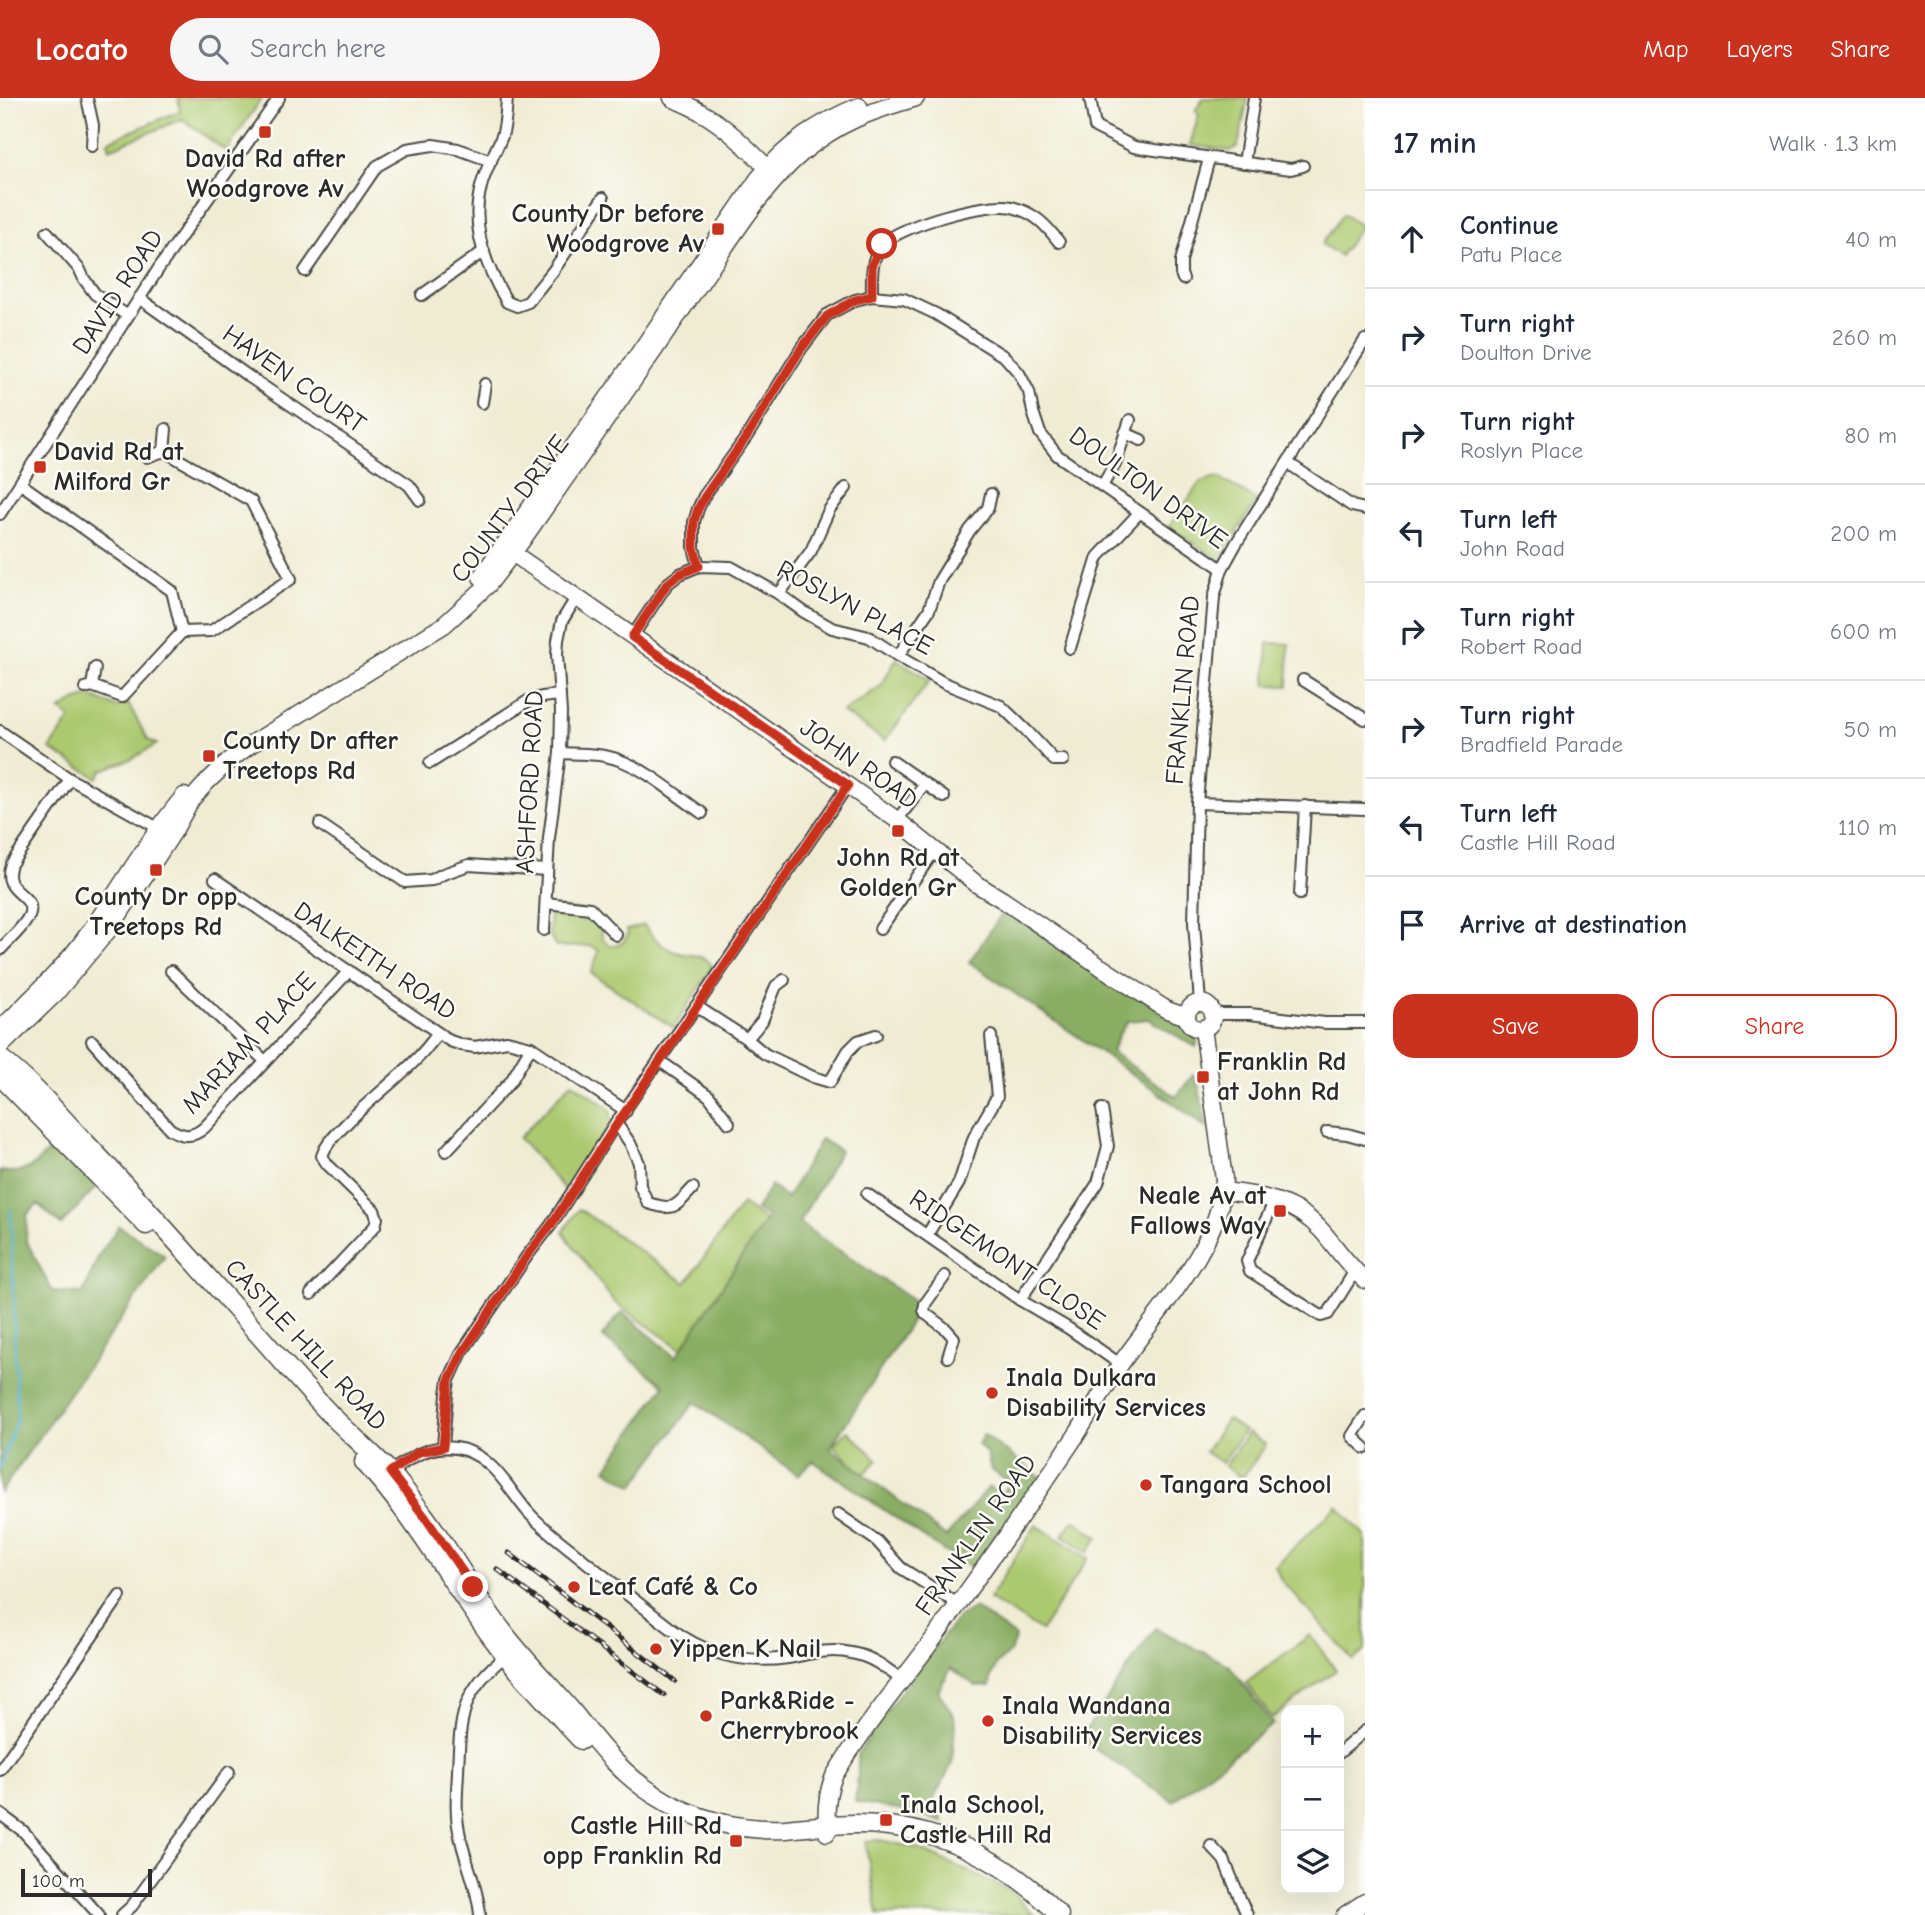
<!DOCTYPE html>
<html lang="en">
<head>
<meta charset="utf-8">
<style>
  :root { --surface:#fff; --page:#f6f6f7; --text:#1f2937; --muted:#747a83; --line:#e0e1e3; --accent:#c8321e }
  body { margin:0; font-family:"Comic Neue",sans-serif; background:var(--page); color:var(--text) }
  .controls { position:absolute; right:21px; bottom:21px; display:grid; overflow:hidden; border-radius:14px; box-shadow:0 7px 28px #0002 }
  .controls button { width:63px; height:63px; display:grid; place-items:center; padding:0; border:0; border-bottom:2px solid var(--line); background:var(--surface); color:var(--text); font:35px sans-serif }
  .scale { position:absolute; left:21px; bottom:18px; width:131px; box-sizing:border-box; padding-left:7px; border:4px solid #2b2b2b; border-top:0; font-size:19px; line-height:24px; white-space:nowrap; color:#2b2b2b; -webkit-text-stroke:5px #fdfcf7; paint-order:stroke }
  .stop { position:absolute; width:21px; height:21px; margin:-16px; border:5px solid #c8321e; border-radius:50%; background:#fff }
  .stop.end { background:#c8321e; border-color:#fff; box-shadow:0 2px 7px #0008 }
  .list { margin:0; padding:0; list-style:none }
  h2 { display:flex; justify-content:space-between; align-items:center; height:91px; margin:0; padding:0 28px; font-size:30px }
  h2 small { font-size:23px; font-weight:400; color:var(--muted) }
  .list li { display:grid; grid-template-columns:46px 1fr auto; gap:21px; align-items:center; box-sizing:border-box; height:98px; padding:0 28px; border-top:2px solid var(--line) }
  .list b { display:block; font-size:26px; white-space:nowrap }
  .list p { margin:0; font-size:23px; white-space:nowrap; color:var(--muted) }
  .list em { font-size:23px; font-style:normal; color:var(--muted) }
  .actions { display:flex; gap:14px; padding:21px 28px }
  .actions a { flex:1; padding:16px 0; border:2px solid var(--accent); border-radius:21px; text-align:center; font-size:24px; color:var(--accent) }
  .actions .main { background:var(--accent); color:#fff }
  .icon { flex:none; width:38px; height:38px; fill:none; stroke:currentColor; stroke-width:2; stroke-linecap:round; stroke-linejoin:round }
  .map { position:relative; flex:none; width:1365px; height:1817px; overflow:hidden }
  header { display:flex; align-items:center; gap:42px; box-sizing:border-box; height:98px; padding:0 35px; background:var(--accent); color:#fff }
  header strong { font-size:33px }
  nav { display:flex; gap:38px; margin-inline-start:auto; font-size:24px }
  .search { width:490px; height:63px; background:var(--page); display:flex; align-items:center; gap:18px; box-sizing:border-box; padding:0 24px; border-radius:38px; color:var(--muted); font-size:26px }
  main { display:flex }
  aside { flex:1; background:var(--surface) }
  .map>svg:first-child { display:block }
  .green { fill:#acc96f; stroke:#6c7a4d; stroke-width:2 }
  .forest { fill:#89ad62; stroke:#5a6c46; stroke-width:2 }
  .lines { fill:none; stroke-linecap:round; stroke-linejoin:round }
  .stream { stroke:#4daecc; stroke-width:2.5 }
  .street-casing { stroke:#494844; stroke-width:14 }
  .secondary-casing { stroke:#494844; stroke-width:19 }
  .primary-casing { stroke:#494844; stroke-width:21 }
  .street { stroke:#fff; stroke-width:10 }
  .secondary { stroke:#fff; stroke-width:16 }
  .primary { stroke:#fff; stroke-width:18 }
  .rail-casing { stroke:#2b2b2b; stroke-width:5 }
  .rail { stroke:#fdfcf7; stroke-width:2.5; stroke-dasharray:8; stroke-linecap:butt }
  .route { stroke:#c8321e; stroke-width:9 }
  .poi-dot { fill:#c8321e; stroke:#fdfcf7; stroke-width:2.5 }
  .labels { text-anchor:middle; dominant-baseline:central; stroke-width:5; stroke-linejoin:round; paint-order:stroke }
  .poi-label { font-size:26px; font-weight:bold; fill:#2b2b2b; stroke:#fdfcf7; text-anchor:start }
  .street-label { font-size:26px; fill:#2b2b2b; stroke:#fdfcf7 }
</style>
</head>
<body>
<header>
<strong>Locato</strong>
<div class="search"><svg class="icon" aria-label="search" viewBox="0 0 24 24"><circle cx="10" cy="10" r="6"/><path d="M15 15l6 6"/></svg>Search here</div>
<nav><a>Map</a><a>Layers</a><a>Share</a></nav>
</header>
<main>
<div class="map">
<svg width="1365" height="1817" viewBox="0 0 1365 1817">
  <rect width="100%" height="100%" fill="#fdfcf7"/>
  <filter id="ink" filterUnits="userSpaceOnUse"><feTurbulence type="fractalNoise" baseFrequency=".0143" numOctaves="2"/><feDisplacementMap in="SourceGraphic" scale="14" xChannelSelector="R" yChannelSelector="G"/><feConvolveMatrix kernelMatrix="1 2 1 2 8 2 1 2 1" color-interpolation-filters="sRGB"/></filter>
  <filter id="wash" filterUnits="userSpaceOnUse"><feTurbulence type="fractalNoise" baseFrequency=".00686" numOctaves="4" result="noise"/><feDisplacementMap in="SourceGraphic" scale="28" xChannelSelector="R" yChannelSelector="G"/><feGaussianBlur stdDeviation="1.57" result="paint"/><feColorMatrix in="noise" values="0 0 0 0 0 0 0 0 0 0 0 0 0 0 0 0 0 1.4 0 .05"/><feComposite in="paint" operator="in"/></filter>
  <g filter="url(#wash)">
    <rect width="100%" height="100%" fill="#f0ecd4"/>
    <g class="green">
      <path d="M178 0H262L226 53 182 21 110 51 108 43 180 13Z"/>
      <path d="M1203 0H1248L1238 48 1230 53 1190 47 1199 16 1195 13Z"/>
      <path d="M1343 116 1361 128 1340 158 1322 146Z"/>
      <path d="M1217 379 1257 402 1219 462 1169 429 1200 384Z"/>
      <path d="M1268 545 1289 546 1288 588 1266 587Z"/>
      <path d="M896 561 930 582 885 643 842 614 881 588Z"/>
      <path d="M90 598 116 609 128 605 148 642 157 646 131 661 102 672 97 680 50 651 71 620 60 612 75 603Z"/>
      <path d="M555 810 587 813 599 825 603 842 611 848C620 848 624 844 628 836L627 832 644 827C652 839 661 849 675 854 689 858 704 855 712 869L674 930 591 875 599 853 591 848 556 849 549 836 550 815Z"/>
      <path d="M572 984 610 1011 612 1024 566 1093 519 1040Z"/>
      <path d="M742 1106 771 1126 683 1252 615 1205 563 1134 579 1111 686 1185Z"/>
      <path d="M1227 1321 1244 1333 1222 1365 1205 1354Z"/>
      <path d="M848 1333 878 1362 863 1377 833 1347Z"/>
      <path d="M1248 1335 1266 1347 1242 1380 1225 1368Z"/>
      <path d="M1337 1408 1365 1438V1553L1353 1562 1281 1482 1275 1468Z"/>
      <path d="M1074 1422 1098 1439 1088 1454 1063 1437Z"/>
      <path d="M1036 1427 1088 1460 1041 1533 989 1501Z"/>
      <path d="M1310 1537 1336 1572 1272 1620 1246 1585Z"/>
      <path d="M879 1742 917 1750 1011 1793 1034 1817H878L865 1743Z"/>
    </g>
    <g class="forest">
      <path d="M1005 811 1199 937 1196 949 1148 921 1128 923 1118 938 1112 954 1176 999 1193 977 1199 989 1207 1030 1141 982 969 864Z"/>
      <path d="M821 1041 840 1053 799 1125 921 1208 830 1350 946 1439 989 1389 1001 1396 1010 1385 991 1372 987 1356 978 1346 984 1337 1040 1379 975 1471 945 1454 813 1363 798 1377 695 1304 633 1388 606 1371 664 1288 602 1238 622 1214 676 1259 768 1119 756 1112 771 1087 787 1100Z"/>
      <path d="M55 1046 98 1087 61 1127 38 1106 27 1117 26 1142 52 1193 83 1195 99 1157 119 1128 165 1158 0 1395V1073C28 1078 37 1065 55 1046Z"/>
      <path d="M975 1510 1016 1539 1010 1554 997 1566 991 1578 990 1588H976L951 1570 938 1593 954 1618 955 1626 952 1666 933 1702 943 1724 899 1712 855 1704 858 1676V1656L884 1616 959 1518Z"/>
      <path d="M1155 1530 1229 1567 1273 1626 1173 1703 1080 1641Z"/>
    </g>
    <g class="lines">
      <path class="stream" d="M0 1370 17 1321 11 1112"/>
    </g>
  </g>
  <g filter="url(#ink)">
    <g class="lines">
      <g class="street-casing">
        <g id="street">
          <path d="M87 0 93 27 92 48"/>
          <path d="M507 0C506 12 506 26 502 38 495 55 485 72 481 89 470 128 487 171 507 204L517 208 528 204 553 173 603 100"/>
          <path d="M1090 0 1095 29 1134 49 1268 68 1291 71 1303 68"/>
          <path d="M1244 65 1254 0"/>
          <path d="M47 134 80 172 84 181 95 196 128 218"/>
          <path d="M305 173 377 68 407 51 433 47 458 51 491 63"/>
          <path d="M1183 181 1181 176V163L1209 61"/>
          <path d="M422 197 484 153"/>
          <path d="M872 198C872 180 870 159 883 146 901 127 987 103 1012 109 1035 115 1046 127 1059 144"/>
          <path d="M139 200 248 278 409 387 420 402"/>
          <path d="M482 305 485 286"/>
          <path d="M1125 335 1141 342"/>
          <path d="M147 359 164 353 166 331"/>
          <path d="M1288 365 1352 408 1365 411"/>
          <path d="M21 386 172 493 182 534 211 533 291 481 251 403 164 353"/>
          <path d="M1102 388 1115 366 1130 322"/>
          <path d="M0 416 159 170 279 0"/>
          <path d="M699 468 694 450V424L698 411 704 398 747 338 801 251 827 217 855 202 872 198 904 201 936 216 1005 259 1019 275 1029 294 1033 314 1040 335 1057 357 1222 471"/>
          <path d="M779 496 811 453 829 412 846 390"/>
          <path d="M632 539 667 486 680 476 699 468 731 469 779 496 804 514 832 530 869 539 898 558 944 585 1001 608 1027 633 1054 662H1063"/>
          <path d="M1070 550 1098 459 1139 415"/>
          <path d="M898 558 929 512 939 483 970 432 988 410 991 396"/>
          <path d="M1303 582 1365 621"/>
          <path d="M92 588 122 599 182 534"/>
          <path d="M85 590 92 588 95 570"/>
          <path d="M0 633 70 681 158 730 165 729"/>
          <path d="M560 655C579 656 601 655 619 662 648 672 677 698 702 715"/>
          <path d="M892 663 944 699"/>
          <path d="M430 665 528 603 542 599 560 597"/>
          <path d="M1197 705 1365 711"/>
          <path d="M897 722 925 686"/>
          <path d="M320 726 405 784 432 782 443 776 469 767 547 772"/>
          <path d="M215 781 450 943 462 947 475 949 507 943 531 949 626 1013"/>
          <path d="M1300 796 1305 708"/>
          <path d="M546 805 590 810 616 837"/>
          <path d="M880 831 935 752"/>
          <path d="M544 832 549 740 560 655 561 614 557 557 558 542 562 523 576 500"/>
          <path d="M0 852C9 842 23 830 29 818 38 795 0 797 11 766L70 681"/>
          <path d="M171 873 265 963"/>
          <path d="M1200 905 1194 825 1197 705 1214 499 1222 471 1237 444 1365 242"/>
          <path d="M696 908 747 941 765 956 813 979 830 984 848 953 858 943 876 937"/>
          <path d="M1213 916H1250L1325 925H1365"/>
          <path d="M747 941 762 923 776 888 784 882"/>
          <path d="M92 943 170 1031C183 1039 193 1040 205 1029L349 873"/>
          <path d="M660 963 709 998 729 1025"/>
          <path d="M616 1025 630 1045 639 1065 640 1088 648 1105C674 1113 675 1110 693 1090"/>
          <path d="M1327 1034 1347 1036 1365 1041"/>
          <path d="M446 1053 511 983 531 949"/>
          <path d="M867 1096 1020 1202 1068 1230 1120 1266"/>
          <path d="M1275 1102 1247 1163 1250 1173 1321 1218 1328 1216 1355 1173"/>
          <path d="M927 1137 959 1085 974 1039 997 999 991 938"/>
          <path d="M945 1178 925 1206 924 1212 926 1216 946 1231 954 1240 948 1259"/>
          <path d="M311 1196 375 1128 377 1120 374 1112 327 1066 322 1058C326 1045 336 1037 345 1027 374 996 414 971 438 935"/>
          <path d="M1020 1202 1098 1085 1108 1048 1102 1011"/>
          <path d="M1365 1318 1352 1338 1365 1350"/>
          <path d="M443 1349 447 1296 449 1282 462 1254 527 1158 551 1127 616 1025 848 687"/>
          <path d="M388 1376C412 1358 434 1343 465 1352 495 1362 509 1392 528 1414 545 1433 566 1447 585 1463 614 1486 643 1509 673 1532 707 1557 746 1566 788 1560 809 1556 830 1550 851 1555 871 1558 886 1570 902 1582"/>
          <path d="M838 1416 877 1443 901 1470 958 1506"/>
          <path d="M1339 1655 1365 1633"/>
          <path d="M0 1672 120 1498"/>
          <path d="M0 1716 23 1733 99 1817"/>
          <path d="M1211 1748 1224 1762 1247 1817"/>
          <path d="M122 1817 132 1808 229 1674"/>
          <path d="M480 1817C478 1788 464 1762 459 1733 455 1714 457 1694 458 1674 460 1618 461 1592 508 1556"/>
        </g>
      </g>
      <g class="secondary-casing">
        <g id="secondary">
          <path d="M672 0C682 5 693 9 702 15 730 31 752 55 775 77"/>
          <path d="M504 449 897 722 978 787 1003 802 1101 869 1167 912 1187 919"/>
          <path d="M481 479 622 280 758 81C788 46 817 25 859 8"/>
          <circle cx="1200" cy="918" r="13"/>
          <path d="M0 932C30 901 63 872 88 836 121 790 148 741 184 698"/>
          <path d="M0 949 55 896 111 829 174 733 191 702 208 683 229 663 250 647 444 527 489 486 521 444C579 361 637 278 694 194 727 148 759 92 802 55 839 24 871 13 916 0"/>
          <path d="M1223 1093C1261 1097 1295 1103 1322 1133 1336 1149 1348 1168 1365 1182"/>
          <path d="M827 1735C826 1715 826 1697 834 1678 841 1666 849 1654 857 1643 882 1606 911 1572 937 1536 984 1470 1032 1404 1077 1336 1092 1312 1106 1287 1122 1264 1159 1211 1221 1147 1224 1081L1203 930"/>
          <path d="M1345 1817 1365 1804"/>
        </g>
      </g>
      <g class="primary-casing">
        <g id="primary">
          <path d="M0 960C30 983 56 1013 82 1041 140 1101 194 1164 250 1227 277 1257 303 1288 331 1317 350 1336 370 1353 388 1372 401 1386 412 1402 424 1417 452 1455 475 1498 504 1535 526 1564 552 1589 575 1617 599 1647 621 1676 655 1697 693 1722 740 1733 785 1731 809 1729 832 1726 856 1726 934 1726 1006 1761 1059 1817"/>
          <path d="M0 978 146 1127"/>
          <path d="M364 1364C414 1418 447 1479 490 1537 517 1574 550 1608 581 1642"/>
        </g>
      </g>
      <use href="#street" class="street"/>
      <use href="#secondary" class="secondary"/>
      <use href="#primary" class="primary"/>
      <g class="rail-casing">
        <g id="rail">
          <path d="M509 1455 675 1583"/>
          <path d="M497 1471 664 1597"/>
        </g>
      </g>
      <use href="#rail" class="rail"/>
    </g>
  </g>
  <g class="lines" filter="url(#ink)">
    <path class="route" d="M473 1489 425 1419 390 1374 419 1354 443 1349 449 1282 463 1254 527 1158 551 1127 617 1026 848 687 632 539 667 486 680 476 699 468 694 450V424L698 411 705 398 747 338 801 251 827 218 855 202 872 198V166L882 146"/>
  </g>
  <g class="poi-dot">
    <rect x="258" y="27" width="14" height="14" rx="3.5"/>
    <rect x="711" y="124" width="14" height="14" rx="3.5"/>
    <rect x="33" y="362" width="14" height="14" rx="3.5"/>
    <rect x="202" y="651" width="14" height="14" rx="3.5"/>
    <rect x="891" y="726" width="14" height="14" rx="3.5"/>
    <rect x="149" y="765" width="14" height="14" rx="3.5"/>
    <rect x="1196" y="972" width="14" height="14" rx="3.5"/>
    <rect x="1273" y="1106" width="14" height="14" rx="3.5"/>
    <circle cx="992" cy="1295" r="7"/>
    <circle cx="1146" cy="1387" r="7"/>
    <circle cx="574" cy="1489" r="7"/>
    <circle cx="656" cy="1551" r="7"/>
    <circle cx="706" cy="1618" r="7"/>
    <circle cx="988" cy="1623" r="7"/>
    <rect x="879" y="1715" width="14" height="14" rx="3.5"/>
    <rect x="729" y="1736" width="14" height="14" rx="3.5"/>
  </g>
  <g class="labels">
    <g class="poi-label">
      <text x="265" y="61" text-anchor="middle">David Rd after<tspan x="265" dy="30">Woodgrove Av</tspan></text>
      <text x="704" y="116" text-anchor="end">County Dr before<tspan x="704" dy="30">Woodgrove Av</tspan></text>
      <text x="54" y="354">David Rd at<tspan x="54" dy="30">Milford Gr</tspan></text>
      <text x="223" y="643">County Dr after<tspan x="223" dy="30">Treetops Rd</tspan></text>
      <text x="898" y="760" text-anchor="middle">John Rd at<tspan x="898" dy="30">Golden Gr</tspan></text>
      <text x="156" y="799" text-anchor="middle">County Dr opp<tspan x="156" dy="30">Treetops Rd</tspan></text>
      <text x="1217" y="964">Franklin Rd<tspan x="1217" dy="30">at John Rd</tspan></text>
      <text x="1266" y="1098" text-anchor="end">Neale Av at<tspan x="1266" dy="30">Fallows Way</tspan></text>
      <text x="1006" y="1280">Inala Dulkara<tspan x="1006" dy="30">Disability Services</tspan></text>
      <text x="1160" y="1387">Tangara School</text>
      <text x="588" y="1489">Leaf Café &amp; Co</text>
      <text x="670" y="1551">Yippen K Nail</text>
      <text x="720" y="1603">Park&amp;Ride -<tspan x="720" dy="30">Cherrybrook</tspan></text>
      <text x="1002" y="1608">Inala Wandana<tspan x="1002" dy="30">Disability Services</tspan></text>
      <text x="900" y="1707">Inala School,<tspan x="900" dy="30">Castle Hill Rd</tspan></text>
      <text x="722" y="1728" text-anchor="end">Castle Hill Rd<tspan x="722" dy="30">opp Franklin Rd</tspan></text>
    </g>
    <g class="street-label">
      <text transform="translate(118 194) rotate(-57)">DAVID ROAD</text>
      <text transform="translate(294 281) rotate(35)">HAVEN COURT</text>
      <text transform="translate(1148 390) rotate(36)">DOULTON DRIVE</text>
      <text transform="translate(510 411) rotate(-53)">COUNTY DRIVE</text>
      <text transform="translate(855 510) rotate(28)">ROSLYN PLACE</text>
      <text transform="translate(1183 592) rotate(-85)">FRANKLIN ROAD</text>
      <text transform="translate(859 666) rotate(35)">JOHN ROAD</text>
      <text transform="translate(530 684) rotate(-87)">ASHFORD ROAD</text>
      <text transform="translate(375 863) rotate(34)">DALKEITH ROAD</text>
      <text transform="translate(249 945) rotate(-47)">MARIAM PLACE</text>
      <text transform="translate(1007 1162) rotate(34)">RIDGEMONT CLOSE</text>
      <text transform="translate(306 1247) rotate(47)">CASTLE HILL ROAD</text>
      <text transform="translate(976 1437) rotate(-55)">FRANKLIN ROAD</text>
    </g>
  </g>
</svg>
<div class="controls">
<button>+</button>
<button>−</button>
<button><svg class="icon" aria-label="layers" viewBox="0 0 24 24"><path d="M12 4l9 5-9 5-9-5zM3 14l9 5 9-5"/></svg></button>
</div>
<div class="scale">100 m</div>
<div class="stop" style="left:882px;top:146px"></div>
<div class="stop end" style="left:473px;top:1489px"></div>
</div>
<aside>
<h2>17 min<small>Walk · 1.3 km</small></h2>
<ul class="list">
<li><svg class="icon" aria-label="ahead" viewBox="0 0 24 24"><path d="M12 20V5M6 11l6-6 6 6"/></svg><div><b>Continue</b><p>Patu Place</p></div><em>40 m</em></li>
<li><svg class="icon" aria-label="right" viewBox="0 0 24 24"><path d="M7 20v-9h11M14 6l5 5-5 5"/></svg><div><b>Turn right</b><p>Doulton Drive</p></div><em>260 m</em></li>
<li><svg class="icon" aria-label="right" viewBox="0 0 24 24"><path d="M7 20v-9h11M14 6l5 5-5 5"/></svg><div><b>Turn right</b><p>Roslyn Place</p></div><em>80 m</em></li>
<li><svg class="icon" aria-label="left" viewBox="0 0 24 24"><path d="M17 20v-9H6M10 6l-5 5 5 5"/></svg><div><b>Turn left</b><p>John Road</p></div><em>200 m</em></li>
<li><svg class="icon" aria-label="right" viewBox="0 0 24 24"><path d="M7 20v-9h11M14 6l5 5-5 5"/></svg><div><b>Turn right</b><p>Robert Road</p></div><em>600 m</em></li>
<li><svg class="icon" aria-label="right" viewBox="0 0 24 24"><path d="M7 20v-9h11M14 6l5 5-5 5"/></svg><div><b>Turn right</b><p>Bradfield Parade</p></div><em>50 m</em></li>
<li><svg class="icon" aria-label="left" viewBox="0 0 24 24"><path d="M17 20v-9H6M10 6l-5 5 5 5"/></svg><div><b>Turn left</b><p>Castle Hill Road</p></div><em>110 m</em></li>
<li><svg class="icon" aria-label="arrive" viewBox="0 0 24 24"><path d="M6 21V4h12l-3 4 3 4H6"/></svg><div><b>Arrive at destination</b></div></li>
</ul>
<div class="actions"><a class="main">Save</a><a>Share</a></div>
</aside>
</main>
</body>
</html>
